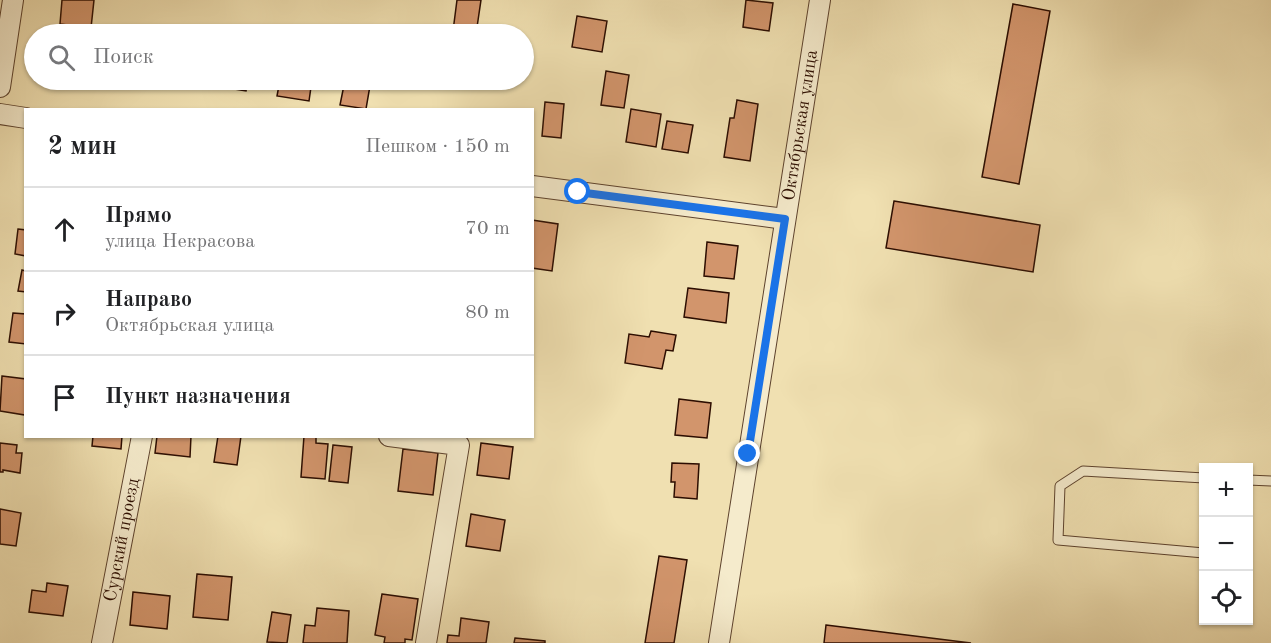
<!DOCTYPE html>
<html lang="ru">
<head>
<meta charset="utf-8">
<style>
  :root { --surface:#fff; --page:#f2f2f2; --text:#202124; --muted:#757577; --line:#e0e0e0 }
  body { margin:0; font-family:"Old Standard TT",serif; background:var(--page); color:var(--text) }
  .controls { position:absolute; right:18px; bottom:18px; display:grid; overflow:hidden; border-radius:0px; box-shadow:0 2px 4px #0004 }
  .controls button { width:54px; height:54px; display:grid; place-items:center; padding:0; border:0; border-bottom:2px solid var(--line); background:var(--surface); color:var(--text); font:30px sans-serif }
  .stop { position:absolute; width:18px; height:18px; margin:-14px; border:4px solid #1a73e8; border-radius:50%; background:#fff }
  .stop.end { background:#1a73e8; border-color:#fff; box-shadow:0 2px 6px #0008 }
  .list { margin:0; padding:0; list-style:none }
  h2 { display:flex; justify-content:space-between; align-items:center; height:78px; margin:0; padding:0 24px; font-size:26px }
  h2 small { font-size:20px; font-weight:400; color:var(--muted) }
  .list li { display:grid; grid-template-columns:39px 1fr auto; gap:18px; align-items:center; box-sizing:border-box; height:84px; padding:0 24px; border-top:2px solid var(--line) }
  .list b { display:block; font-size:22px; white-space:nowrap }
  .list p { margin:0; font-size:20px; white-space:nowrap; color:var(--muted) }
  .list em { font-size:20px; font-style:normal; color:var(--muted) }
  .icon { flex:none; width:33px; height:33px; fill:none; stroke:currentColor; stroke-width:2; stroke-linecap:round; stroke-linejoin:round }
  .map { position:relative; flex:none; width:1271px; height:643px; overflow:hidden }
  .search { position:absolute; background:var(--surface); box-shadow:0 2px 4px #0004; left:24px; top:24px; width:510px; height:66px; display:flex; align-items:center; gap:15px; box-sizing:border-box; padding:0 21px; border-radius:33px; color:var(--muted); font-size:22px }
  .panel { position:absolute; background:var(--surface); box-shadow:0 2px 4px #0004; left:24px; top:108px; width:510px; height:330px; border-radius:0px }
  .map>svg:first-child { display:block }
  .building { fill:#d2956c; stroke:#2c0d01; stroke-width:1.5 }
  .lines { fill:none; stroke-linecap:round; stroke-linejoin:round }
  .lane-casing { stroke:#5d422d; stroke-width:11 }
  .street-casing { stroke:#5d422d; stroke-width:22 }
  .lane { stroke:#f5ebcc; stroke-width:9 }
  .street { stroke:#f5ebcc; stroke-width:20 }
  .route { stroke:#1a73e8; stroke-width:8 }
  .labels { text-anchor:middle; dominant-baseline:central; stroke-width:6; stroke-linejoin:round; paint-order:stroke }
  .street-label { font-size:18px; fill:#2c0d01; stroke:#f5ebcc }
</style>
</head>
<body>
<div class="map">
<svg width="1271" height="643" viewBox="0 0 1271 643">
  <rect width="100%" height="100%" fill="#f0e0b1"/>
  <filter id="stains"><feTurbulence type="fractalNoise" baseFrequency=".00333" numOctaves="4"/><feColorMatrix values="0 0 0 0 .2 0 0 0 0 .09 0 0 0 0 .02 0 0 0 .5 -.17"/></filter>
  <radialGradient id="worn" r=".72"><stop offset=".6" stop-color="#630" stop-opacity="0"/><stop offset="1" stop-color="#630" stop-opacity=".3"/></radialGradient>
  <g class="building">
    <path d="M62 0H94L91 28 60 24Z"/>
    <path d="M457 0H481L476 34 453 31Z"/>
    <path d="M746 0 773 3 769 31 743 27Z"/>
    <path d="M1013 4 1050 11 1019 184 982 177Z"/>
    <path d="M577 16 607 21 602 52 572 47Z"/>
    <path d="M606 71 629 75 624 108 601 105Z"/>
    <path d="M222 80H248L246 91 221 87Z"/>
    <path d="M280 80H312L309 101 277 96Z"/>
    <path d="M345 80H371L366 109 340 105Z"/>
    <path d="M378 80H429L428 88Z"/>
    <path d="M737 100 758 104 750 161 724 157 730 118H734Z"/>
    <path d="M545 102 564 104 561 138 542 136Z"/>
    <path d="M631 109 661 114 656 147 626 142Z"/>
    <path d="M667 121 693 125 688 153 662 149Z"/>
    <path d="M894 201 1040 225 1033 272 886 248Z"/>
    <path d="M532 220 558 224 552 271 532 268Z"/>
    <path d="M18 229 26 230V256L15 254Z"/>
    <path d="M707 242 738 246 734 279 704 276Z"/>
    <path d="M22 270 26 271V292L18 291Z"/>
    <path d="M688 288 729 293 726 323 684 317Z"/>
    <path d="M13 313 26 314V344L9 342Z"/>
    <path d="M651 331 676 335 673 351 666 350 662 369 625 363 629 334 649 337Z"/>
    <path d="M2 376 26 379 25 415 0 411Z"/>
    <path d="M679 399 711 403 707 438 675 435Z"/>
    <path d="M93 436H122L121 449 92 446Z"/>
    <path d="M157 436H191L190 457 155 453Z"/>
    <path d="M218 436H241L237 465 214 462Z"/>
    <path d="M304 436H316V443L328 444 325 479 301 477Z"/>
    <path d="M0 443 17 445 16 453H22L20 473 3 470V472H0Z"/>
    <path d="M481 443 513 447 509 479 477 475Z"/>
    <path d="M333 445 352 447 348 483 329 481Z"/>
    <path d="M403 449 438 453 433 495 398 491Z"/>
    <path d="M672 463 699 464 697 499 674 497 675 482H671Z"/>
    <path d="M0 509 21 513 16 546 0 544Z"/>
    <path d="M471 514 505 520 500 551 466 546Z"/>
    <path d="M659 556 687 560 674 643H645Z"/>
    <path d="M197 574 232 577 228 620 193 617Z"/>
    <path d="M47 583 68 586 63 616 29 612 32 590 46 592Z"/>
    <path d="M133 592 170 596 167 629 130 625Z"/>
    <path d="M382 594 418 599 412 640 405 639V643H384L385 637 375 635Z"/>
    <path d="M317 608 349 611 347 643H303L305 625 315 626Z"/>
    <path d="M272 612 291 615 287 643 267 642Z"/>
    <path d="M461 618 489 622 486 643H447L448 635 459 636Z"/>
    <path d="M826 625 971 643H824Z"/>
    <path d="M515 638 545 641V643H514Z"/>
  </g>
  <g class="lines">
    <g class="lane-casing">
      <g id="lane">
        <path d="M1204 478 1083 471 1060 486 1058 540 1204 553"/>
        <path d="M1248 480 1271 481"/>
      </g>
    </g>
    <g class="street-casing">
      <g id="street">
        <path d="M0 87 13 0"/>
        <path d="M0 114 26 118"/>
        <path d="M532 186 785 219"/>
        <path d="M389 436 459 445 426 643"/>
        <path id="s1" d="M102 643 142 436"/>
        <path id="s2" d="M719 643 820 0"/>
      </g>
    </g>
    <use href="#lane" class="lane"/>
    <use href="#street" class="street"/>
  </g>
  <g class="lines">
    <path class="route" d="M578 192 785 219 748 454"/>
  </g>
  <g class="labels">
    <g class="street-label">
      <text stroke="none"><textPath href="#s2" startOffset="524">Октябрьская улица</textPath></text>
      <text stroke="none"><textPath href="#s1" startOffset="105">Сурский проезд</textPath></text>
    </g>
  </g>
  <rect width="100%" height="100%" filter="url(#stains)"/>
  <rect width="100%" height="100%" fill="url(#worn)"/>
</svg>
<div class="controls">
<button>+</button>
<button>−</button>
<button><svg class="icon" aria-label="locate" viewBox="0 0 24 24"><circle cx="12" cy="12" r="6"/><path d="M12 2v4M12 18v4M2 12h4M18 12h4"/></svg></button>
</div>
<div class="stop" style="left:578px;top:192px"></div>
<div class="stop end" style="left:748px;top:454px"></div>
<div class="search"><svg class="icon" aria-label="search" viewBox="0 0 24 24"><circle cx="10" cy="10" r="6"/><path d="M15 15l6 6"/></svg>Поиск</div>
<section class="panel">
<h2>2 мин<small>Пешком · 150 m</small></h2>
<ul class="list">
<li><svg class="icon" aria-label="ahead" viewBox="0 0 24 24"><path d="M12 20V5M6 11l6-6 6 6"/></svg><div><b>Прямо</b><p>улица Некрасова</p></div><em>70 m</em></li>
<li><svg class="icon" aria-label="right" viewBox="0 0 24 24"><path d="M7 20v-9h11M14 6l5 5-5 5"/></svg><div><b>Направо</b><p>Октябрьская улица</p></div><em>80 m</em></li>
<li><svg class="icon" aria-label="arrive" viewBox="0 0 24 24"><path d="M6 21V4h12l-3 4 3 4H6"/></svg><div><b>Пункт назначения</b></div></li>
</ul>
</section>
</div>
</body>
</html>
